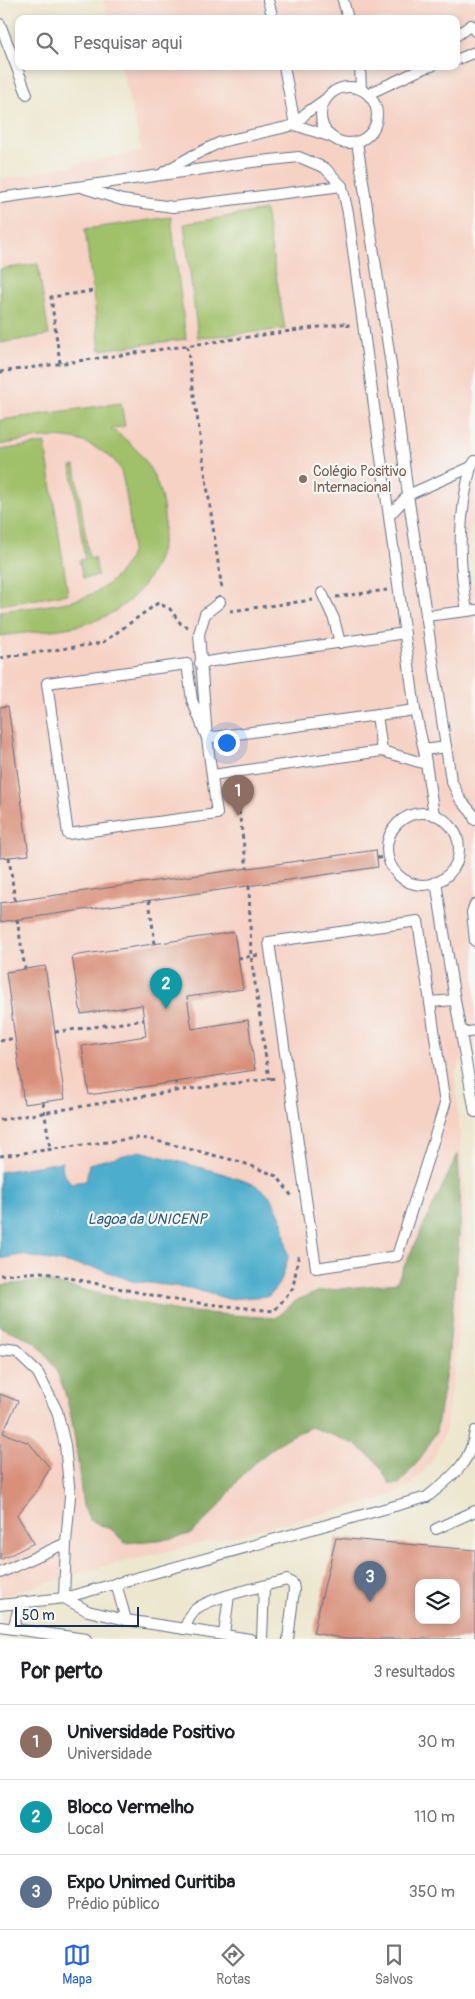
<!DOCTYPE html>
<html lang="pt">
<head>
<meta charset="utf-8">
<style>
  :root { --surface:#fff; --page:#f2f2f2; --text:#202124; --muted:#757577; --line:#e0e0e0; --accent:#2563eb }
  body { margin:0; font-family:Pangolin,sans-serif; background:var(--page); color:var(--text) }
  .controls { position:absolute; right:15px; bottom:15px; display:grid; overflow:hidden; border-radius:10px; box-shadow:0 2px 8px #0003 }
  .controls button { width:45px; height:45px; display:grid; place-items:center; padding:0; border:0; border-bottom:1px solid var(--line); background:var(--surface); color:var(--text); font:25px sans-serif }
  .scale { position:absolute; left:15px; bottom:12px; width:124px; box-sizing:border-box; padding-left:5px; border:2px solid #1b2f5e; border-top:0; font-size:14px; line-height:18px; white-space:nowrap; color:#1b2f5e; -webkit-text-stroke:4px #f6f6f2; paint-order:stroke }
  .you { position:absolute; left:226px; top:742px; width:18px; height:18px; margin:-12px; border:4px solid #fff; border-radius:50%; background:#1a73e8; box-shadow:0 0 0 8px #1a73e833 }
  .badge { display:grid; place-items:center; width:32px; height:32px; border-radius:50%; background:var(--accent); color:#fff; font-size:16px; font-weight:700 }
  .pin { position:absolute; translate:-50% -41px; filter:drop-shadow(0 1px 2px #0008) }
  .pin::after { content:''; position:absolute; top:26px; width:18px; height:15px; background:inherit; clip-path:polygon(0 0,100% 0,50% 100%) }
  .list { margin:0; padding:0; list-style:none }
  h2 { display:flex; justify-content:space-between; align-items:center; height:65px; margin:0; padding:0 20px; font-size:21px }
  h2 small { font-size:16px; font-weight:400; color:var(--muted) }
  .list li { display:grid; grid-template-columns:32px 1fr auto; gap:15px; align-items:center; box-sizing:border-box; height:75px; padding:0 20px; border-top:1px solid var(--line) }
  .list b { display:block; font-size:19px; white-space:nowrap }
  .list p { margin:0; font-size:16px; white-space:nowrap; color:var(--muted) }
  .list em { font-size:16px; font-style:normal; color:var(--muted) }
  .icon { flex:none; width:28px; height:28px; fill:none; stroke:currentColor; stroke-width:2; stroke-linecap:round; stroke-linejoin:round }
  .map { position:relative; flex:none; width:475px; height:1639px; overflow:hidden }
  .search { position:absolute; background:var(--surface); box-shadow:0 2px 8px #0003; left:15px; right:15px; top:15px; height:55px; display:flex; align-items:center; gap:12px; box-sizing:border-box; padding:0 18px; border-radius:10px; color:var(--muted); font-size:19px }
  .sheet { height:290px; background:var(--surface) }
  nav { display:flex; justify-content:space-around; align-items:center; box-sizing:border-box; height:70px; border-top:1px solid var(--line); background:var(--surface); font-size:14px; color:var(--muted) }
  nav a { display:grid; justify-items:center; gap:2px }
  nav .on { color:var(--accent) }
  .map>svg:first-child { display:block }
  .built { fill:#f6d2c4 }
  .green { fill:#a0c069; stroke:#5e7864 }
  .forest { fill:#80a65d; stroke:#4e6a5e }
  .water { fill:#4dadcc; stroke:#346e95 }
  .building { fill:#d8907a; fill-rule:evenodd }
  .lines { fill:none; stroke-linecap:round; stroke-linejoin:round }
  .service-casing { stroke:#646f86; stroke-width:12 }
  .path { stroke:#646f86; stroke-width:3; stroke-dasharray:4 4; stroke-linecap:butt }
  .service { stroke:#fff; stroke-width:10 }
  .education-dot { fill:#8d6e63; stroke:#f6f6f2; stroke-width:2 }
  .labels { text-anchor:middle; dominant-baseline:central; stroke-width:4.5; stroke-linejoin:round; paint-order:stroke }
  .education-label { font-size:14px; fill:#785e54; stroke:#f6f6f2; text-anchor:start }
  .water-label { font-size:15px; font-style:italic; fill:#2c5b84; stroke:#f6f6f2 }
</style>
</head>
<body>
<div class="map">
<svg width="475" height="1639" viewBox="0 0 475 1639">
  <rect width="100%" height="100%" fill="#f6f6f2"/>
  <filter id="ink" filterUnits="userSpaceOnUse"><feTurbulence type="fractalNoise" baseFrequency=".02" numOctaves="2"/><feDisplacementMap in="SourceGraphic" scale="10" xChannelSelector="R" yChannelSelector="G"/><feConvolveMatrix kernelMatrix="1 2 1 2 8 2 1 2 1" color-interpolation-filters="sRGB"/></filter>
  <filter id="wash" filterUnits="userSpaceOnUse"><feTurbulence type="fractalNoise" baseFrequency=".0096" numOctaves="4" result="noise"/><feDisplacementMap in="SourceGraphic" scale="20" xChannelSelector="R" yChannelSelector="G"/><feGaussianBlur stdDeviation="1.12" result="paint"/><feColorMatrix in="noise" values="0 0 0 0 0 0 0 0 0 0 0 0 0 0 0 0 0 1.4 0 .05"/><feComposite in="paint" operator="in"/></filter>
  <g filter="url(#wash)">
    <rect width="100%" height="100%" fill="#ede7cf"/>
    <path class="built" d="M103 0H475V509L467 543V568L470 583 475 584V1047L466 1050 455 1074 467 1216 455 1362 445 1433 430 1465 408 1487 380 1500 102 1567 0 1597V180L142 151 121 66H456V19H108Z"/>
    <g class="green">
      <path d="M265 210 285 329 198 338 184 224Z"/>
      <path d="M171 217 186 339 100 350 85 229Z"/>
      <path d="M38 264 49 335 0 343V269Z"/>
      <path d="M121 403 125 426 111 429C182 472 183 575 108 615 78 631 33 631 0 636V611C29 607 70 606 96 592 110 584 126 569 131 553 134 543 125 476 119 467 113 456 97 448 86 443 59 432 28 440 0 445V420Z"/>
      <path d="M45 443 68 594 0 605V450Z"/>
      <path d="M75 466 89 558H95L98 576 83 578 79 560 85 559 71 467Z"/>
    </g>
    <path class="forest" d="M458 1154 461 1216 448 1361 436 1432 422 1457 399 1484H390L376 1461 355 1444 311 1427 285 1439 258 1460 240 1478 217 1509 191 1534 168 1539 125 1543 112 1530 90 1520 83 1506C76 1457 75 1381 38 1345 31 1338 10 1331 0 1327V1285L43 1281 178 1311 275 1318 297 1300 320 1291 396 1283Z"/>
    <path class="water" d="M140 1151 221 1173 256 1185 271 1197 283 1222 288 1258 281 1281 269 1296 228 1299 190 1288 132 1281 100 1269 21 1255 0 1259V1172L62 1162 63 1173 71 1183 86 1181 89 1164Z"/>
    <g id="blocks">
      <g class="building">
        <path d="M8 706 29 855 0 858V707Z"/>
        <path d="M376 850 378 867 0 922V903Z"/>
        <path d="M234 932 243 989 187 997 192 1029 248 1020 255 1070 89 1095 82 1046 146 1036 142 1005 81 1014 72 956Z"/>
        <path d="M45 966 65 1099 24 1104 6 972Z"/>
        <path d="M0 1394 18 1401 3 1433 29 1443 50 1468 35 1494 17 1515 34 1543 0 1560Z"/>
        <path d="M336 1538 475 1550V1639H347L313 1633ZM419 1583H456V1620H419Z"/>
      </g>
    </g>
  </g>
  <g filter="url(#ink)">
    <use href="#blocks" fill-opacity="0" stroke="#646f86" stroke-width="1"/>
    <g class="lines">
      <g class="service-casing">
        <g id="service">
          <path d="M268 0 273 19"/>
          <path d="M343 0 348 19"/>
          <path d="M0 24 27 94"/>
          <path d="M456 36 471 25 475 31"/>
          <path d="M456 60 475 52"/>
          <path d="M284 66 295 125"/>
          <path d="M360 66 361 89"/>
          <circle cx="349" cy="115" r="28"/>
          <path d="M368 94 424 68 432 66"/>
          <path d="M295 125 306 113 326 99"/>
          <path d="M357 142 393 378 408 495 389 516"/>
          <path d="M164 172 192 156 221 142 295 125 332 137"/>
          <path d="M84 188 122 200 173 207 342 186"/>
          <path d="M0 198 252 162 299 157 325 168 342 186 348 213 415 710 424 750 434 815"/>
          <path d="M475 461 471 467 408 495 451 780 460 799 472 813 475 820"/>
          <path d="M322 593 334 619 340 643"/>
          <path d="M467 611C458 560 458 517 471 467"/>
          <path d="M426 616 475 610"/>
          <path d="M200 663 405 633"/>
          <path d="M377 715 382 751"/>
          <path d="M207 738 192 700 187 664 47 683 68 834 217 814 207 738 199 634 205 614 220 602"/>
          <path d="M207 738 415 710"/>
          <path d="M424 750 446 747"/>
          <path d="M212 775 382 751 426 764"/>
          <circle cx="423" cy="849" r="36"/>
          <path d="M436 882 455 1000 475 1112"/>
          <path d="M475 904 472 912 475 941"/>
          <path d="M418 921 445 1104 397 1256 316 1268 269 942Z"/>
          <path d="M430 1002 455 1000"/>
          <path d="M462 1033 475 1031"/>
          <path d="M0 1351 17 1353 38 1373 57 1411 65 1445 70 1496 66 1543 64 1598 88 1611 126 1620 250 1639"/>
          <path d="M436 1529 475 1511"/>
          <path d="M0 1573 66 1543"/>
          <path d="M116 1583 126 1620"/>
          <path d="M0 1605 64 1598 427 1497C451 1477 471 1464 475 1431"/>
          <path d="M0 1627 86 1639"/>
          <path d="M13 1629 20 1603"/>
          <path d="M184 1629C187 1624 189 1617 193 1612 203 1598 269 1585 287 1580L293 1584 294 1590 288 1639"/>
          <path d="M224 1634 229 1595"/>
          <path d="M262 1639 264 1586"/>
        </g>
      </g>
      <g class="path">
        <path d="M187 346 222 590"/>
        <path d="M60 363 51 297 93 291"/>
        <path d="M0 372 348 323V327"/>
        <path d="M336 597 387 590"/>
        <path d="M230 611 313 600"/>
        <path d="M0 658 102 643 158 603 170 609 181 624 188 627"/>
        <path d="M239 811 247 868"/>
        <path d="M9 857 15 901"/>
        <path d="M377 858 389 857"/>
        <path d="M249 886 251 956 269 1079"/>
        <path d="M149 900 155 944"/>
        <path d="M17 919 25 969"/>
        <path d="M238 958 260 955"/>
        <path d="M55 1032 144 1020"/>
        <path d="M0 1041 15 1038"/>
        <path d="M175 1091 276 1078"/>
        <path d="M43 1102 50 1148"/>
        <path d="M0 1120 175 1091 176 1082"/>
        <path d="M0 1156 137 1138 149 1139 241 1162 277 1176 293 1198"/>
        <path d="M0 1275 41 1272 180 1301 274 1311 293 1288 299 1252"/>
      </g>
      <use href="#service" class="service"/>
    </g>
  </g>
  <circle class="education-dot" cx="303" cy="479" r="5"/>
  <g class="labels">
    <g class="education-label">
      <text x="313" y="471">Colégio Positivo<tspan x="313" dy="16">Internacional</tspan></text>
    </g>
    <g class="water-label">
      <text x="147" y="1219">Lagoa da UNICENP</text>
    </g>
  </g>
</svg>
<div class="controls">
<button><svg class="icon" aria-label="layers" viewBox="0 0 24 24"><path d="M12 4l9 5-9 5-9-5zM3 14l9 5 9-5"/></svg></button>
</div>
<div class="scale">50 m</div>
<div class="you"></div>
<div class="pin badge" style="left:238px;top:816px;background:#8d6e63">1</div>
<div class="pin badge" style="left:166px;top:1009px;background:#0f9aa8">2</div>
<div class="pin badge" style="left:370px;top:1602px;background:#5c6f8a">3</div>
<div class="search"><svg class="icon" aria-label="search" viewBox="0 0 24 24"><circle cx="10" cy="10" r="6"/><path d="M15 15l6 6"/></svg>Pesquisar aqui</div>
</div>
<section class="sheet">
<h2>Por perto<small>3 resultados</small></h2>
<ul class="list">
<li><span class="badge" style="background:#8d6e63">1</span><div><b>Universidade Positivo</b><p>Universidade</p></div><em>30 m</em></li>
<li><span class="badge" style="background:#0f9aa8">2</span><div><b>Bloco Vermelho</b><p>Local</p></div><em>110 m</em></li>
<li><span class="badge" style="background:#5c6f8a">3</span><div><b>Expo Unimed Curitiba</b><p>Prédio público</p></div><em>350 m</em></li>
</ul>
</section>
<nav>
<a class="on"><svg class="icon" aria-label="map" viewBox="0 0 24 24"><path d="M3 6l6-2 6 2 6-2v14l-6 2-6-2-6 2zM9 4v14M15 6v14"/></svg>Mapa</a>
<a><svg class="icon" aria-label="directions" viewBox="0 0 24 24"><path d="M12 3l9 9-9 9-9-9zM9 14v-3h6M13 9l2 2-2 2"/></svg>Rotas</a>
<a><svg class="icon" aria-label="saved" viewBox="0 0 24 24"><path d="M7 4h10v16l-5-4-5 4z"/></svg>Salvos</a>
</nav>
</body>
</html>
